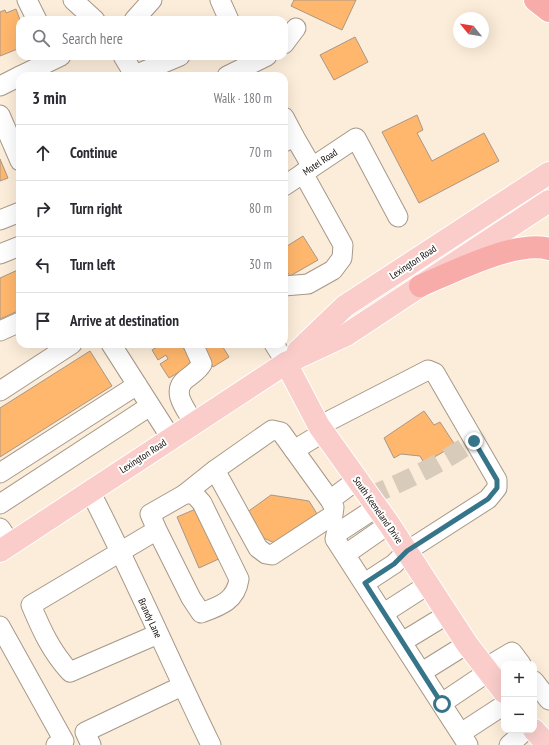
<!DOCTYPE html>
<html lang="en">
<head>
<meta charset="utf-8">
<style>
  :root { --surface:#fff; --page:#f7f7f7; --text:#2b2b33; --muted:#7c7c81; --line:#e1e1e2 }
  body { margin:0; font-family:"PT Sans Narrow",sans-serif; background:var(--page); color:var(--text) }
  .controls { position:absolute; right:12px; bottom:12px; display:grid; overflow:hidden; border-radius:8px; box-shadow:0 4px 16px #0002 }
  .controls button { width:36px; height:36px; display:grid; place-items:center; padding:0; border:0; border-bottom:1px solid var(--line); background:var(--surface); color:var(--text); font:20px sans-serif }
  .compass { position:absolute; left:453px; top:12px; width:36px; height:36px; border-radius:50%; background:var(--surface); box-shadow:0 4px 16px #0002; rotate:300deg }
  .stop { position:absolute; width:12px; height:12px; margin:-9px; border:3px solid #36748a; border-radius:50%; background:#fff }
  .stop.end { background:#36748a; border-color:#fff; box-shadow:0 1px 4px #0008 }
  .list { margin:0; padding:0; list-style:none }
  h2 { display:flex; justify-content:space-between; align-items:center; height:52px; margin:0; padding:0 16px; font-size:17px }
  h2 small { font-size:13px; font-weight:400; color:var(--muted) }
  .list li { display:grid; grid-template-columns:26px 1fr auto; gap:12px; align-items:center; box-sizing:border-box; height:56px; padding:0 16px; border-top:1px solid var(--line) }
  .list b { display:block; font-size:15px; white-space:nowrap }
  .list em { font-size:13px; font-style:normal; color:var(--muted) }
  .icon { flex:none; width:22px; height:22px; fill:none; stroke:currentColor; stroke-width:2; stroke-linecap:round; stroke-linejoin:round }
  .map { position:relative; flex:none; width:549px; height:745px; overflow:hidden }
  .search { position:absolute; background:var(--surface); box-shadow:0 4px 16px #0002; left:16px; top:16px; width:272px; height:44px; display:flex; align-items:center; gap:10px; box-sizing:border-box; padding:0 14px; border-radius:12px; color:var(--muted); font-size:15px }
  .panel { position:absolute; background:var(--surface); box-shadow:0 4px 16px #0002; left:16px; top:72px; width:272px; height:276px; border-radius:12px }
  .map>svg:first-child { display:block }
  .building { fill:#ffb76d; stroke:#a89788 }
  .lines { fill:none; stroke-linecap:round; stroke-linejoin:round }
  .minor-tunnel { stroke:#d9cbba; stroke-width:19; stroke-dasharray:19 10; stroke-linecap:butt }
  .minor-casing { stroke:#a69887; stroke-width:21 }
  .major-casing { stroke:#fff; stroke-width:24 }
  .highway-casing { stroke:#fff; stroke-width:24 }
  .minor { stroke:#fff; stroke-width:19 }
  .major { stroke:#facdcb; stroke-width:22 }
  .highway { stroke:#f7aca9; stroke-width:22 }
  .route { stroke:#36748a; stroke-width:5 }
  .labels { text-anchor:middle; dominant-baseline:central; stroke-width:4; stroke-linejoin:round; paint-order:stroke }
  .street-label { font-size:10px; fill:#110c06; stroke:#fff }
</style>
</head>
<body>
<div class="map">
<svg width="549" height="745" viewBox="0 0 549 745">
  <rect width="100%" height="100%" fill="#fcedda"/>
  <g class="building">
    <path d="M294 0H356L342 30 291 6Z"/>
    <path d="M16 9 20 20V48L0 56V12L5 10 6 13Z"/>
    <path d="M355 37 368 62 334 80 320 55Z"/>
    <path d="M417 115 423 130 417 133 432 161 484 133 499 161 419 203 382 132Z"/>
    <path d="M0 159 8 178 0 181Z"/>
    <path d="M303 236 318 260 290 276 284 267V248Z"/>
    <path d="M20 269V310L0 319V278Z"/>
    <path d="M162 344H181L193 364 169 378 160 364 168 359 166 355 158 360 152 350Z"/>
    <path d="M199 344H221L229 357 213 367Z"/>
    <path d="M90 351 112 386 0 457V408Z"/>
    <path d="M424 411 434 425 440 422 455 445 424 463 420 456 401 454 394 458 384 438Z"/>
    <path d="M271 495 309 501 319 517 277 544 259 536 246 513Z"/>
    <path d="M198 508 223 557 199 568 177 517Z"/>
  </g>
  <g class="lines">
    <path class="minor-tunnel" d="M369 496C406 481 442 463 474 441"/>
    <g class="minor-casing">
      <g id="minor">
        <path d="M27 0 37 20"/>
        <path d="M73 0 95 20"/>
        <path d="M220 0 229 20"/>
        <path d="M134 20 152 0"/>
        <path d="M284 44 296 28"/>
        <path d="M123 56 135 76"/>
        <path d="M135 75 180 56"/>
        <path d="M20 76 61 56"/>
        <path d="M227 76 267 56"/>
        <path d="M0 86 20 76"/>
        <path d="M0 115 20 161"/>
        <path d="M284 117 294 136 284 142"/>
        <path d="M294 136 312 167"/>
        <path d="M284 186 356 138 398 217"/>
        <path d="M0 220 20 212"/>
        <path d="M0 254 20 246"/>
        <path d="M284 286 308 284 333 270 342 258 343 245 303 173"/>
        <path d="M0 331 20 322"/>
        <path d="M111 344 171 438"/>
        <path d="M193 344 202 364C198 371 192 374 186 379 170 392 186 409 194 423"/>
        <path d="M274 344 286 363"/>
        <path d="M0 391 72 344"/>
        <path d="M319 426 428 370 435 373 497 480V488L488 499 407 551 394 564 365 583"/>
        <path d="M294 450 324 432"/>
        <path d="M0 473 137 385"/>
        <path d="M90 491C133 574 170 661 211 745"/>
        <path d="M185 494 215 470"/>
        <path d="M330 500 281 432 272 430 215 470 258 548 266 554 272 555 333 515 334 507 330 500 357 480"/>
        <path d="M0 504 150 406"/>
        <path d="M377 507 336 534 335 539 468 745"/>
        <path d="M0 528 11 544"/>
        <path d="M157 530 191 598 201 613C220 606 236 601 239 579L202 503 194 494H185L150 514 157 530 31 605C42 631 51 651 70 672L158 634"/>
        <path d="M346 554 389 524"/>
        <path d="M384 613 429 584"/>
        <path d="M0 626 64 741 56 745"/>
        <path d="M402 642 448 614"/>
        <path d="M485 668 512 652 521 664"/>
        <path d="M422 672 467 644"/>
        <path d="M534 681 549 700"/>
        <path d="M442 703 488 672"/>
        <path d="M461 733 504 705"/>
        <path d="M91 745 85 732 182 686"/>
        <path d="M509 745 526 730"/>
      </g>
    </g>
    <g class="major-casing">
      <g id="major">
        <path d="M298 351 345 306 549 173"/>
        <path d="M286 363 319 426 389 524 467 644 504 692"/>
        <path d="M0 551 286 363 346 335 549 201"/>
        <path d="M534 730 548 745"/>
      </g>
    </g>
    <g class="highway-casing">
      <g id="highway">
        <path d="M535 0 549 11"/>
        <path d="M420 286C451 273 517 239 549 249"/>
      </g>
    </g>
    <use href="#minor" class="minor"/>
    <use href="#major" class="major"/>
    <use href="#highway" class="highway"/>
  </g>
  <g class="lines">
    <path class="route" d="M442 704 365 583 394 564 407 551 488 499 497 488V480L474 441"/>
  </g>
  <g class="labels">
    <g class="street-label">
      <text transform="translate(320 162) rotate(-34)">Motel Road</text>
      <text transform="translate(413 262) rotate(-33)">Lexington Road</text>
      <text transform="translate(143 456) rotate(-33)">Lexington Road</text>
      <text transform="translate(378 510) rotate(55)">South Keeneland Drive</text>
      <text transform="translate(150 618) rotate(65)">Brandy Lane</text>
    </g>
  </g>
</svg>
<div class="controls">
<button>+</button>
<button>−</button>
</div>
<svg class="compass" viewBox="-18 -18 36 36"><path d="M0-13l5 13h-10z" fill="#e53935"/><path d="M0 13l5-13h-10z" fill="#7c7c81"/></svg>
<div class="stop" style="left:442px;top:704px"></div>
<div class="stop end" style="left:474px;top:441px"></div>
<div class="search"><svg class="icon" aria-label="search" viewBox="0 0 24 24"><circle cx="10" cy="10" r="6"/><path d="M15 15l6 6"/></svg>Search here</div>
<section class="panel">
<h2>3 min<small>Walk · 180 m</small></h2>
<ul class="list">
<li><svg class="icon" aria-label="ahead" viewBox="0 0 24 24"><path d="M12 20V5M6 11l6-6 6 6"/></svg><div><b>Continue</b></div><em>70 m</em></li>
<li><svg class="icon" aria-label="right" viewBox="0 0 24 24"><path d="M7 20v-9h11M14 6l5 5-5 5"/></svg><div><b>Turn right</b></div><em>80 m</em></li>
<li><svg class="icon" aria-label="left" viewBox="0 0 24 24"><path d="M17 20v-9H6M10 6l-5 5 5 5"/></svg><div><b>Turn left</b></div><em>30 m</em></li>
<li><svg class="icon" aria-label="arrive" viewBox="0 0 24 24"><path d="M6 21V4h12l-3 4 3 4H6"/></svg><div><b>Arrive at destination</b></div></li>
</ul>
</section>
</div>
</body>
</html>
